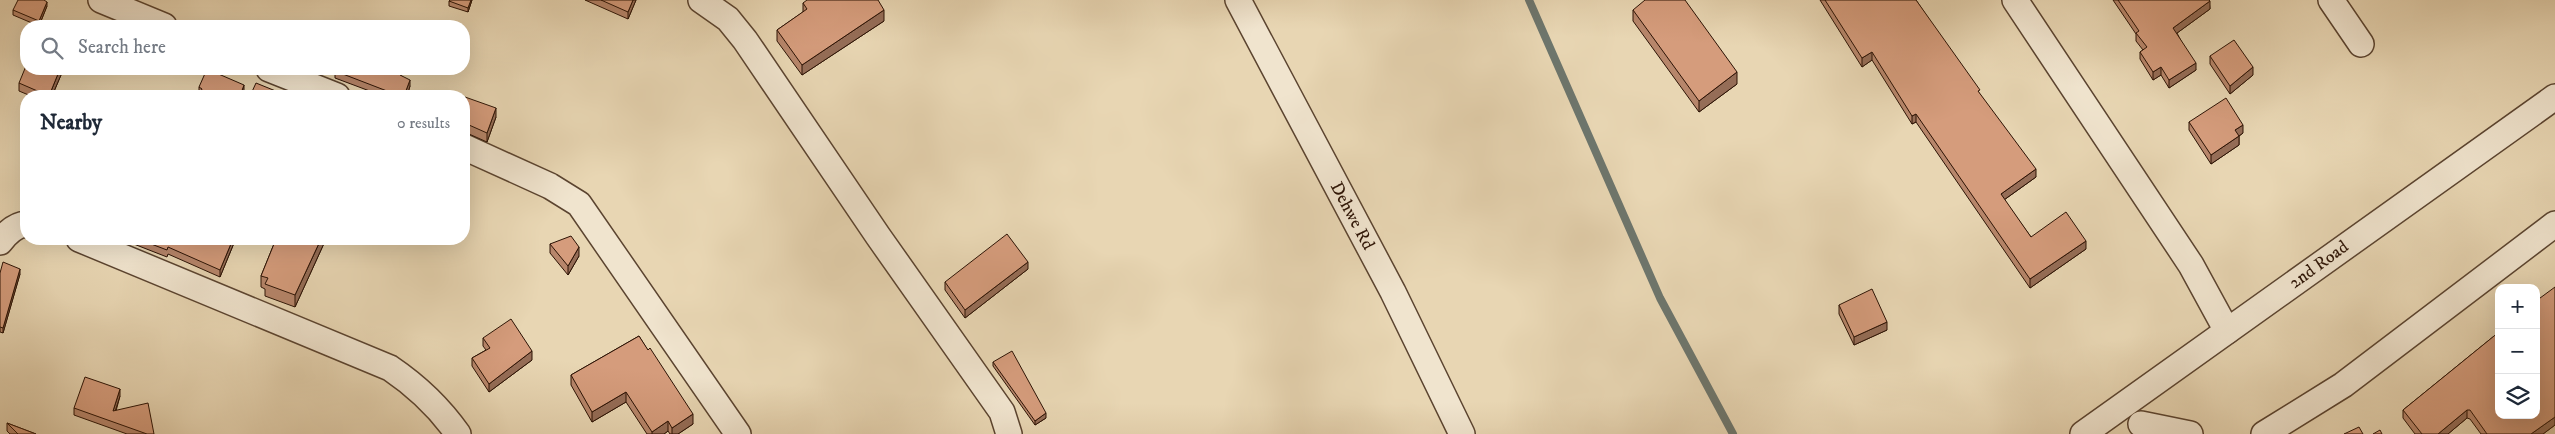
<!DOCTYPE html>
<html lang="en">
<head>
<meta charset="utf-8">
<style>
  :root { --surface:#fff; --page:#f6f6f7; --text:#1f2937; --muted:#747a83; --line:#e0e1e3 }
  body { margin:0; font-family:"IM FELL DW Pica",serif; background:var(--page); color:var(--text) }
  .controls { position:absolute; right:15px; bottom:15px; display:grid; overflow:hidden; border-radius:10px; box-shadow:0 5px 20px #0002 }
  .controls button { width:45px; height:45px; display:grid; place-items:center; padding:0; border:0; border-bottom:1px solid var(--line); background:var(--surface); color:var(--text); font:25px sans-serif }
  .list { margin:0; padding:0; list-style:none }
  h2 { display:flex; justify-content:space-between; align-items:center; height:65px; margin:0; padding:0 20px; font-size:21px }
  h2 small { font-size:16px; font-weight:400; color:var(--muted) }
  .icon { flex:none; width:28px; height:28px; fill:none; stroke:currentColor; stroke-width:2; stroke-linecap:round; stroke-linejoin:round }
  .map { position:relative; flex:none; width:2555px; height:434px; overflow:hidden }
  .search { position:absolute; background:var(--surface); box-shadow:0 5px 20px #0002; left:20px; top:20px; width:450px; height:55px; display:flex; align-items:center; gap:12px; box-sizing:border-box; padding:0 18px; border-radius:20px; color:var(--muted); font-size:19px }
  .panel { position:absolute; background:var(--surface); box-shadow:0 5px 20px #0002; left:20px; top:90px; width:450px; height:155px; border-radius:20px }
  .map>svg:first-child { display:block }
  .lines { fill:none; stroke-linecap:round; stroke-linejoin:round }
  .stream { stroke:#6d766d; stroke-width:8 }
  .minor-casing { stroke:#5b4430; stroke-width:28 }
  .minor { stroke:#f0e4ce; stroke-width:25 }
  .wall { fill:#b7866b; stroke:#2c1305 }
  .shaded-wall { fill:#956d57; stroke:#2c1305 }
  .building { fill:#d59c7c; stroke:#2c1305 }
  .labels { text-anchor:middle; dominant-baseline:central; stroke-width:4; stroke-linejoin:round; paint-order:stroke }
  .street-label { font-size:18px; fill:#2c1305; stroke:#f0e4ce }
</style>
</head>
<body>
<div class="map">
<svg width="2555" height="434" viewBox="0 0 2555 434">
  <rect width="100%" height="100%" fill="#e8d6b3"/>
  <filter id="stains"><feTurbulence type="fractalNoise" baseFrequency=".004" numOctaves="4"/><feColorMatrix values="0 0 0 0 .2 0 0 0 0 .09 0 0 0 0 .02 0 0 0 .5 -.17"/></filter>
  <radialGradient id="worn" r=".72"><stop offset=".6" stop-color="#630" stop-opacity="0"/><stop offset="1" stop-color="#630" stop-opacity=".3"/></radialGradient>
  <g class="lines">
    <path class="stream" d="M1529 0 1660 298 1733 434"/>
    <g class="minor-casing">
      <g id="minor">
        <path d="M101 0 164 26"/>
        <path d="M701 0 728 19 745 40 878 236 1002 412 1009 434"/>
        <path d="M1238 0 1393 292 1462 434"/>
        <path d="M2015 0 2191 265 2227 331"/>
        <path d="M2331 0 2361 44"/>
        <path d="M269 69 337 96"/>
        <path d="M464 147 550 186 579 204 738 434"/>
        <path d="M79 239 390 368C418 387 439 407 458 434"/>
        <path d="M0 242C6 234 15 225 26 224"/>
        <path d="M2141 424 2190 434"/>
        <path d="M2083 434 2555 97"/>
        <path d="M2264 434 2343 385 2555 224"/>
      </g>
    </g>
    <use href="#minor" class="minor"/>
  </g>
  <g class="wall">
    <path d="M472 0 468 12 449 6V1Z"/>
    <path d="M585 0H636L628 19Z"/>
    <path d="M1820 0H1916L2036 177 2004 200 2031 237 2086 249 2030 288 1916 122 1912 124 1872 60 1862 67Z"/>
    <path d="M2113 0H2209L2210 9 2177 33 2196 70 2169 88 2161 75 2153 80 2140 59V52L2143 50 2136 41V34Z"/>
    <path d="M803 3 884 21 802 75 777 41V30L803 12Z"/>
    <path d="M47 6 39 26 13 15V10Z"/>
    <path d="M1633 10 1737 84 1699 112 1633 21Z"/>
    <path d="M2210 56 2253 75 2230 94 2210 64Z"/>
    <path d="M61 69V75L52 96H31L19 91V83Z"/>
    <path d="M335 71 402 76 410 86 407 96H383L335 78Z"/>
    <path d="M199 87 244 92 200 95 199 94Z"/>
    <path d="M464 102 496 117 487 142 469 134H464Z"/>
    <path d="M2189 122 2243 133 2239 136V145L2211 164 2189 130Z"/>
    <path d="M121 239H234V243L220 277 168 254 167 257Z"/>
    <path d="M276 239H326L295 307 265 296V289L261 287V276Z"/>
    <path d="M550 244 579 256 568 275 550 253Z"/>
    <path d="M1028 269 965 318 945 290V282Z"/>
    <path d="M0 273 20 274 3 333 0 332Z"/>
    <path d="M1839 305 1887 330 1854 345 1839 314Z"/>
    <path d="M2499 332 2555 425 2543 434H2481L2470 419 2467 418 2448 434H2415L2403 418V410Z"/>
    <path d="M639 336 693 424 678 434H670L668 431 664 434H647L626 402 592 422 571 385V375Z"/>
    <path d="M483 338 532 360 489 392 472 366V358L486 350 483 346Z"/>
    <path d="M993 362 1046 418 1035 425 993 366Z"/>
    <path d="M120 396 116 411 154 434H127L74 415V408Z"/>
    <path d="M7 423 36 434H10L7 431Z"/>
  </g>
  <g class="shaded-wall">
    <path d="M471 0H472L468 12V8Z"/>
    <path d="M633 0H636L628 19V12Z"/>
    <path d="M2210 1V9L2173 36V28Z"/>
    <path d="M47 2V6L39 26V21Z"/>
    <path d="M884 10V21L802 75V65Z"/>
    <path d="M1872 52V60L1862 67V58Z"/>
    <path d="M2196 63V70L2169 88V80Z"/>
    <path d="M2161 67V75L2153 80V72Z"/>
    <path d="M2253 67V75L2230 94V86Z"/>
    <path d="M60 69H61V75L52 96H49Z"/>
    <path d="M1737 72V84L1699 112V101Z"/>
    <path d="M410 80V86L407 96H404Z"/>
    <path d="M244 85V92L242 96H240Z"/>
    <path d="M496 108V117L487 142V133Z"/>
    <path d="M1916 114V122L1912 124V116Z"/>
    <path d="M2243 125V133L2235 139V130Z"/>
    <path d="M2239 136V145L2211 164V155Z"/>
    <path d="M2036 169V177L2001 202V194Z"/>
    <path d="M233 239H234V243L220 277V270Z"/>
    <path d="M321 239H326L295 307V295Z"/>
    <path d="M2086 241V249L2030 288V279Z"/>
    <path d="M579 247V256L568 275V266Z"/>
    <path d="M1028 262V269L965 318V310Z"/>
    <path d="M20 269V274L3 333V328Z"/>
    <path d="M1887 322V330L1854 345V337Z"/>
    <path d="M532 351V360L489 392V384Z"/>
    <path d="M120 389V396L113 418V411Z"/>
    <path d="M626 392V402L592 422V412Z"/>
    <path d="M2467 410V418L2448 434H2438Z"/>
    <path d="M1046 413V418L1035 425V421Z"/>
    <path d="M693 414V424L678 434H672V428Z"/>
    <path d="M2555 417V425L2543 434H2531Z"/>
    <path d="M668 421V431L664 434H652V432Z"/>
  </g>
  <g class="building">
    <path d="M18 0H44L47 2 39 21 13 10Z"/>
    <path d="M450 0H471L468 8 449 1Z"/>
    <path d="M601 0H633L628 12Z"/>
    <path d="M807 0H878L884 10 802 65 777 30 807 9 803 3Z"/>
    <path d="M1645 0H1685L1737 72 1699 101 1633 10Z"/>
    <path d="M1825 0H1916L1980 90 1978 91 2036 169 2001 194 2031 237 2066 212 2086 241 2030 279 1916 114 1912 116 1872 52 1862 58Z"/>
    <path d="M2118 0H2209L2210 1 2173 28 2196 63 2169 80 2161 67 2153 72 2140 52 2147 47 2136 33 2139 31Z"/>
    <path d="M2234 40 2253 67 2230 86 2210 56Z"/>
    <path d="M26 66V69H60L49 96 19 83Z"/>
    <path d="M207 69 244 85 240 96H199L202 89 199 87Z"/>
    <path d="M335 69H402L400 75 410 80 404 96H400L335 71Z"/>
    <path d="M256 83 288 96H250Z"/>
    <path d="M465 97 496 108 487 133 469 125H464V102Z"/>
    <path d="M2226 98 2243 125 2235 130 2239 136 2211 155 2189 122Z"/>
    <path d="M1007 234 1028 262 965 310 945 282Z"/>
    <path d="M571 236 579 247 568 266 550 244Z"/>
    <path d="M138 239H233L220 270 168 247 167 250Z"/>
    <path d="M276 239H321L295 295 265 284 268 278 261 276Z"/>
    <path d="M3 262 20 269 3 328 0 327V273Z"/>
    <path d="M2555 287V417L2531 434H2487L2470 410H2467L2438 434H2422L2403 410 2499 332V415H2536V301Z"/>
    <path d="M1872 289 1887 322 1854 337 1839 305Z"/>
    <path d="M511 319 532 351 489 384 472 358 490 348 483 338Z"/>
    <path d="M639 336 648 350 650 348 693 414 672 428 668 421 652 432 626 392 592 412 571 375Z"/>
    <path d="M1012 351 1046 413 1035 421 993 362Z"/>
    <path d="M85 377 120 389 113 411 148 403 154 434H147L74 408Z"/>
    <path d="M7 423 36 434H18Z"/>
    <path d="M2359 427 2363 434H2344Z"/>
    <path d="M2380 430 2382 434H2373Z"/>
  </g>
  <g class="labels">
    <g class="street-label">
      <text transform="translate(1352 216) rotate(62)">Dehwe Rd</text>
      <text transform="translate(2319 265) rotate(-36)">2nd Road</text>
    </g>
  </g>
  <rect width="100%" height="100%" filter="url(#stains)"/>
  <rect width="100%" height="100%" fill="url(#worn)"/>
</svg>
<div class="controls">
<button>+</button>
<button>−</button>
<button><svg class="icon" aria-label="layers" viewBox="0 0 24 24"><path d="M12 4l9 5-9 5-9-5zM3 14l9 5 9-5"/></svg></button>
</div>
<div class="search"><svg class="icon" aria-label="search" viewBox="0 0 24 24"><circle cx="10" cy="10" r="6"/><path d="M15 15l6 6"/></svg>Search here</div>
<section class="panel">
<h2>Nearby<small>0 results</small></h2>
<ul class="list">
</ul>
</section>
</div>
</body>
</html>
